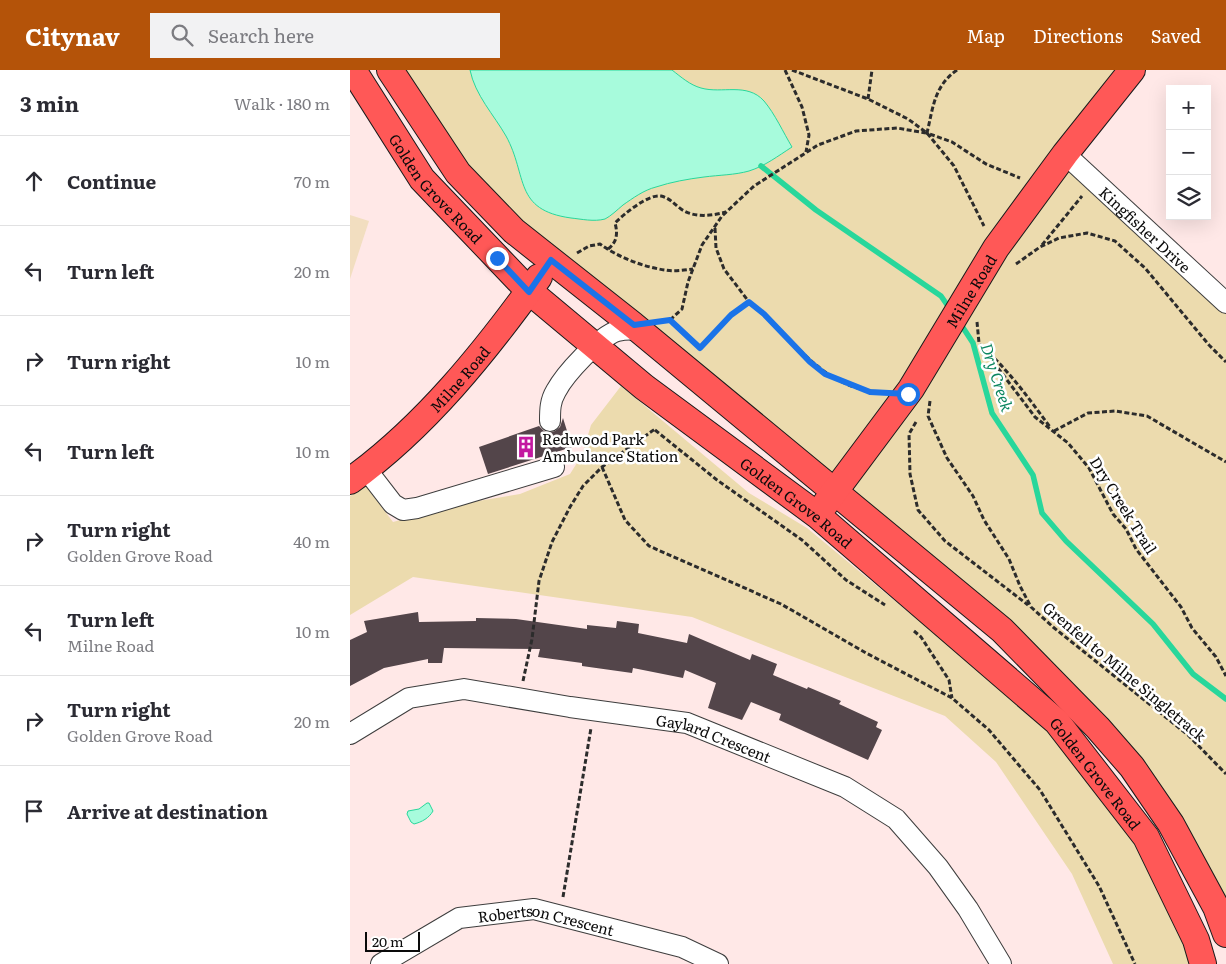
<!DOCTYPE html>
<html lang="en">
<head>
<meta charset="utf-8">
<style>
  :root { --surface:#fff; --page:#f2f2f3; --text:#2b2b33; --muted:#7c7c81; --line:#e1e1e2; --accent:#b45309 }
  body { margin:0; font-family:Literata,serif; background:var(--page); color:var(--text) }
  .controls { position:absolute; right:15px; top:15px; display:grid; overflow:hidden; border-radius:0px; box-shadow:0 5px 20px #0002 }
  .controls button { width:45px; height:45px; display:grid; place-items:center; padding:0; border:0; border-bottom:1px solid var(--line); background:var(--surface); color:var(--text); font:25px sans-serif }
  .scale { position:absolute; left:15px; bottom:12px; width:55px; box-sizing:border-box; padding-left:5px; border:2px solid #0a0a0a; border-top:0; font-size:14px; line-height:18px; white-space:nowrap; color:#0a0a0a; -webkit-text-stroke:4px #fff; paint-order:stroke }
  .stop { position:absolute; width:15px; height:15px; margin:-11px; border:4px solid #1a73e8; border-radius:50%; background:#fff }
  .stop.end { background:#1a73e8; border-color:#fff; box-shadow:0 1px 5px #0008 }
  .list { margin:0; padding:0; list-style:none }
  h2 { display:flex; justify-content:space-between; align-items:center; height:65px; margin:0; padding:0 20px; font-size:21px }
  h2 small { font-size:16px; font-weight:400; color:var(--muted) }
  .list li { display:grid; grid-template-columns:32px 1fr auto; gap:15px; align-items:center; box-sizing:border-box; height:90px; padding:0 20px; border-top:1px solid var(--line) }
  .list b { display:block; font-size:19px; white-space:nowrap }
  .list p { margin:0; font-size:16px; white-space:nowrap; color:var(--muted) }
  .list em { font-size:16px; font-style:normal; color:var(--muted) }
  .icon { flex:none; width:28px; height:28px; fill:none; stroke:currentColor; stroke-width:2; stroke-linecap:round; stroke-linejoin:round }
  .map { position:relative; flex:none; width:876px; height:894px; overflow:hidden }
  header { display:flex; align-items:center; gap:30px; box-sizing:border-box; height:70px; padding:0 25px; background:var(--accent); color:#fff }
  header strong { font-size:24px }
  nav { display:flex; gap:28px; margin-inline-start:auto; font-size:18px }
  .search { width:350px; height:45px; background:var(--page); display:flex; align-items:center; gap:12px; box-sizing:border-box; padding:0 18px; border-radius:0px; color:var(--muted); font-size:19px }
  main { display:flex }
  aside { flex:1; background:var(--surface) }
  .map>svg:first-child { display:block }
  .green { fill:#ecdbae }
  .pitch { fill:#f2dec0 }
  .water { fill:#a7fbdc; stroke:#28d79b }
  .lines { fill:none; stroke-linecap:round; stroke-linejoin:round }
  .stream { stroke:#28d79b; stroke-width:5.5 }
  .building { fill:#53454a }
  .minor-casing { stroke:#3d3d3d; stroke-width:22 }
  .major-casing { stroke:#1b1b1b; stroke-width:28 }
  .path { stroke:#2c2c2c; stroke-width:3; stroke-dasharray:5 2.5; stroke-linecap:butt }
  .minor { stroke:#fff; stroke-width:20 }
  .major { stroke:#ff5857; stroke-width:26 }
  .route { stroke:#1a73e8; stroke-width:6 }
  .labels { text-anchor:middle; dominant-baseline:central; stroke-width:5; stroke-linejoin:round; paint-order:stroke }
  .street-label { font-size:15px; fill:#0a0a0a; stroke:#fff }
  .poi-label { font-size:15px; fill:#0a0a0a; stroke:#fff; text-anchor:start }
  .water-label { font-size:16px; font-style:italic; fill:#0d8660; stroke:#fff }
</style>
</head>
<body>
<header>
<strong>Citynav</strong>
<div class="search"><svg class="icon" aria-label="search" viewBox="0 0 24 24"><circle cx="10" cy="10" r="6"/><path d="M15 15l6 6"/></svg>Search here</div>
<nav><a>Map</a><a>Directions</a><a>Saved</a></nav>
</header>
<main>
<aside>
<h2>3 min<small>Walk · 180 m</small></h2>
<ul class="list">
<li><svg class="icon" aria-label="ahead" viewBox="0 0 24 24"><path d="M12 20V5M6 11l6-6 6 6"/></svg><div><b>Continue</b></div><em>70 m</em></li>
<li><svg class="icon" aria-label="left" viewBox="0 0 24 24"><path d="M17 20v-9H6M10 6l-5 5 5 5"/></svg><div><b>Turn left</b></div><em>20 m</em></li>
<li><svg class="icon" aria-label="right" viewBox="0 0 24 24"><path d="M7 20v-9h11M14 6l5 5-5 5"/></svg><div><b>Turn right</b></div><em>10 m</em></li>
<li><svg class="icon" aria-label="left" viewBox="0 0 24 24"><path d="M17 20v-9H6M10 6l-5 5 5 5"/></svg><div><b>Turn left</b></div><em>10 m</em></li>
<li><svg class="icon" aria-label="right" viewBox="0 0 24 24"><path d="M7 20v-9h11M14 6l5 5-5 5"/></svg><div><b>Turn right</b><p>Golden Grove Road</p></div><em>40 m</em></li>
<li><svg class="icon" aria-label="left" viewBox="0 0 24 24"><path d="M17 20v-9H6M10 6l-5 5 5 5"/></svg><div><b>Turn left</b><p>Milne Road</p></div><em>10 m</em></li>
<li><svg class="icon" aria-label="right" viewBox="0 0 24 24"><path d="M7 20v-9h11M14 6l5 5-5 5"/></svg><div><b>Turn right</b><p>Golden Grove Road</p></div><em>20 m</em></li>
<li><svg class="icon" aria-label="arrive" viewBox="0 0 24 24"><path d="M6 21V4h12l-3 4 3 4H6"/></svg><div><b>Arrive at destination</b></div></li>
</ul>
</aside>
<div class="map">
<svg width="876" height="894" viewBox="0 0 876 894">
  <rect width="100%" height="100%" fill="#ffe8e7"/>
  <g class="green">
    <path d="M40 0H782L715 84 876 233V864L748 658 164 161Z"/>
    <path d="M271 316 399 423 457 458 701 660 773 754 805 803 844 894H763L722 804 646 692 595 646 342 547 63 507 0 545V426L16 416 43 452 110 434 170 424 220 404 232 385 241 355Z"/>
  </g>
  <path class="pitch" d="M0 145 19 151 0 209Z"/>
  <g class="water">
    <path d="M120 0H322C331 7 340 15 351 18 372 24 397 12 414 31 425 44 433 62 442 77 428 86 415 96 399 101 385 105 369 105 354 107 338 109 321 112 306 117 294 120 283 128 273 135 267 140 261 146 255 149 244 152 231 149 221 148 163 140 178 106 156 66 144 45 125 25 120 0Z"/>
    <path d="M77 733H79L83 741C79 748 72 752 64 754L61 752 57 744 58 741 69 739Z"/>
  </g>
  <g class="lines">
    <g class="stream">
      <path d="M411 96 466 140 591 226 600 239"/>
      <path d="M610 253 623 273 642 343 683 405 692 443 716 471 803 554 843 604 876 629"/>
    </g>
  </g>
  <g class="building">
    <path d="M213 348 222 377 138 404 129 377 189 356 194 361 199 363 205 361 210 357Z"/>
    <path d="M68 542 69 552 126 551V548L166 549 237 559V555L266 558 267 551 289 554 288 563 337 573 339 564 400 590 402 584 427 594 423 605 457 619 458 617 491 631 489 634 528 652 526 657 532 660 518 690 429 650 431 644 401 632 392 650 358 638 366 613 335 600 333 608 283 598 282 603 232 596V593L188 587 190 579 94 578 92 593H78V589L34 598 0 616V570L17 562 14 551Z"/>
  </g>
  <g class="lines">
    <g class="minor-casing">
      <g id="minor">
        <path id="s1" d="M715 84 876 233"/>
        <path d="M200 351C200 340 200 331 206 321 215 304 249 267 267 261 275 259 282 259 290 260"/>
        <path d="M16 399 43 434 53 440 67 438 204 397"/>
        <path id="s2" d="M0 664 59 628 114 619 220 637 337 653 495 717 546 749 588 797 618 839 651 894"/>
        <path id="s3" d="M31 894 109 848 184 839 332 877 368 894"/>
      </g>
    </g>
    <g class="major-casing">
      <g id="major">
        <path id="s4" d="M3 0 72 109 179 221 294 317 467 445 707 652 796 767 846 870 853 894"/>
        <path d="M40 0 108 103 164 161 283 255 652 560 748 658 782 697 821 754 866 837 876 864"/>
        <path id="s5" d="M0 411C75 357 135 282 189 207"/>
        <path id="s6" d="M473 437 561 319 646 178 715 84 782 0"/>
      </g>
    </g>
    <g class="path">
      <path d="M435 0 452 37 459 65 456 82"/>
      <path d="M442 0 518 29 558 49 577 63 604 96 634 156"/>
      <path d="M607 0C584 16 583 38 577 63L602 72 636 94 670 108"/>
      <path d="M518 29 522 0"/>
      <path d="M365 158 366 178 374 199 399 232"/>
      <path d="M692 175 732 126"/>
      <path d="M258 179C267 172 268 164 265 153 274 144 298 124 311 126 320 128 324 134 331 139 344 148 361 146 376 142"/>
      <path d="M227 183 239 176 250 174C268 187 293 197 315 200 324 202 334 200 343 199"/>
      <path d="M666 194 690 177 709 168 737 163 765 171 795 198 859 275 876 292"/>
      <path d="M320 250 332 239 338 212 352 175 372 146 404 116 468 75 506 61 547 58 576 63"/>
      <path d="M311 251 320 250 349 278 381 245 399 232C443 266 471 320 532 322"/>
      <path d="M627 252 629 273 685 347 718 373 739 398 763 444 776 459 786 479 831 537 842 558 866 587 876 606"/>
      <path d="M639 283C662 305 681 331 700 357"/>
      <path d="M580 331 578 346 597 388 623 426 634 450 659 489 670 516 681 537 703 557 838 665 876 704"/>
      <path d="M566 352 559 364 560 404 568 440 595 471 678 535"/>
      <path d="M305 360 367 410 452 470 496 510 535 535"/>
      <path d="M704 361 738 343 765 341 797 346 876 392"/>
      <path d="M252 397 275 450 299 476 431 534 516 583 602 628 639 660 690 720 749 816 785 894"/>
      <path d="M564 561 571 567 599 610 602 628"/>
      <path d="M173 611 182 569 189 511 202 472 220 437 233 416 252 397 305 359"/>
      <path d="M213 827 241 658"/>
    </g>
    <use href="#minor" class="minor"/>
    <use href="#major" class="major"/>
  </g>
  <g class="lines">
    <path class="route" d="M147 188 179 222 201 190 284 255 320 250 350 278 381 245 399 232 414 244 460 292 475 304 520 322 558 324"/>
  </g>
  <defs>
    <g id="building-bare" transform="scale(1.725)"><path d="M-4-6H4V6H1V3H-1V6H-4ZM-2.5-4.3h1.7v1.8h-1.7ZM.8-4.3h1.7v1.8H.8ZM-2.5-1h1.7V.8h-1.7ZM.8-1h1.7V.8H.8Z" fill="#c319a0" stroke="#fff" stroke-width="2.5" paint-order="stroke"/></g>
  </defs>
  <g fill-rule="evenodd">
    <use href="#building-bare" x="176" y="377"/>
  </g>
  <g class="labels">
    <g class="street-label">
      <text stroke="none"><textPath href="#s4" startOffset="145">Golden Grove Road</textPath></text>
      <text stroke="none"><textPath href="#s1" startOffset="110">Kingfisher Drive</textPath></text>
      <text stroke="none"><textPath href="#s6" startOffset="262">Milne Road</textPath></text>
      <text stroke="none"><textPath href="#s5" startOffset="150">Milne Road</textPath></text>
      <text stroke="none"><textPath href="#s4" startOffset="625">Golden Grove Road</textPath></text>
      <text transform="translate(774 435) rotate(58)">Dry Creek Trail</text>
      <text transform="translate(775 601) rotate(40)">Grenfell to Milne Singletrack</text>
      <text stroke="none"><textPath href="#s2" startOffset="380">Gaylard Crescent</textPath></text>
      <text stroke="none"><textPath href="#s4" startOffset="1030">Golden Grove Road</textPath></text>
      <text stroke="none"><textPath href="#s3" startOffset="179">Robertson Crescent</textPath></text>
    </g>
    <g class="poi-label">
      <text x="192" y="368">Redwood Park<tspan x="192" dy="17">Ambulance Station</tspan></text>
    </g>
    <g class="water-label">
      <text transform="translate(648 307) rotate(72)">Dry Creek</text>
    </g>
  </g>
</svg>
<div class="controls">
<button>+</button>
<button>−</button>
<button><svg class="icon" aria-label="layers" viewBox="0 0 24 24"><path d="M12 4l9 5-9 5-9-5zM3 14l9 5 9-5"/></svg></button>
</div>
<div class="scale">20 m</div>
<div class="stop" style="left:558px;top:324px"></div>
<div class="stop end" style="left:147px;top:188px"></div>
</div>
</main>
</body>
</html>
